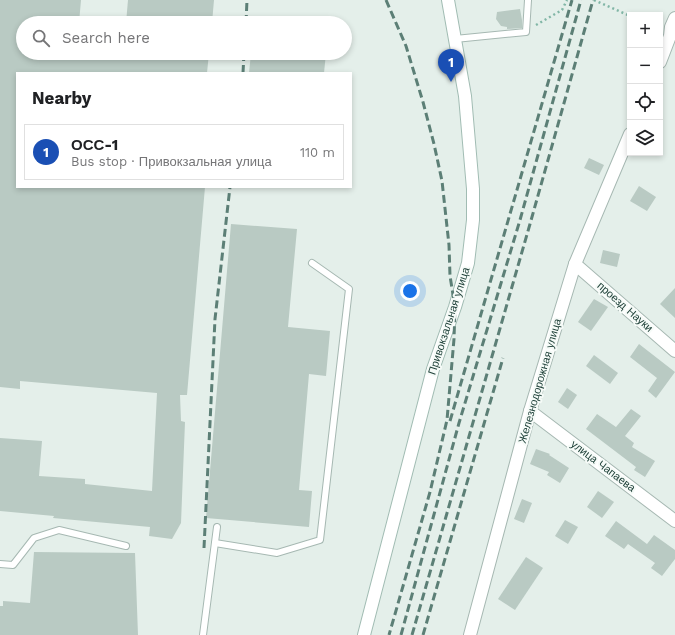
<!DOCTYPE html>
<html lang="en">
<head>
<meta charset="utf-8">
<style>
  :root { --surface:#fff; --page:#f6f6f6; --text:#202124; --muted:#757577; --line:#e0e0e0; --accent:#1a73e8 }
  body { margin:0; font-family:"Work Sans",sans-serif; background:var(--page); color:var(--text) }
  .controls { position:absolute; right:12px; top:12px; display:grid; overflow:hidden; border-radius:0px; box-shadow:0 2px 6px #0003 }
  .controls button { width:36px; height:36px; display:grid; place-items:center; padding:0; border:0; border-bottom:1px solid var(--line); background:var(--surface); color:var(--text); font:20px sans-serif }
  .you { position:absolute; left:410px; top:291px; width:14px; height:14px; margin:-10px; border:3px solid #fff; border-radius:50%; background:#1a73e8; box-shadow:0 0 0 6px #1a73e833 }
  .badge { display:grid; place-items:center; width:26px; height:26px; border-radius:50%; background:var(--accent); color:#fff; font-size:13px; font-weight:700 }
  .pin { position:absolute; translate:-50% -33px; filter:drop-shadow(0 1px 2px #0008) }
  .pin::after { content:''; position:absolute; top:21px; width:14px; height:12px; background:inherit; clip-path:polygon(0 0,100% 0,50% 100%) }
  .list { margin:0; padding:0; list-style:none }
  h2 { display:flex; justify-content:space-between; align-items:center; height:52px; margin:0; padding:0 16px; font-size:17px }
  h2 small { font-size:13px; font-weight:400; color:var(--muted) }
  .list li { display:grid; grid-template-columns:26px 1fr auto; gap:12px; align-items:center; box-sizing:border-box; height:56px; margin:0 8px 8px; padding:0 8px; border:1px solid var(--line); border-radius:0px }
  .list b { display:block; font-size:15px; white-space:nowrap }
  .list p { margin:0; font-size:13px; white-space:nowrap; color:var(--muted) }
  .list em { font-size:13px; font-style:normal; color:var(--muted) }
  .icon { flex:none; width:22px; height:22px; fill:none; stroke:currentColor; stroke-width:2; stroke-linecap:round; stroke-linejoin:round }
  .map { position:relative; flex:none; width:675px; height:635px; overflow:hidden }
  .search { position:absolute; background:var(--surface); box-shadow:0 2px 6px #0003; left:16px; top:16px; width:336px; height:44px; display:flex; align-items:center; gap:10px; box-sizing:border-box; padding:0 14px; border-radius:22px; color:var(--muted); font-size:15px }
  .panel { position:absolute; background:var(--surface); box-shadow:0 2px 6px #0003; left:16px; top:72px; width:336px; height:116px; border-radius:0px }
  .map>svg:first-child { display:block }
  .building { fill:#b9cac3 }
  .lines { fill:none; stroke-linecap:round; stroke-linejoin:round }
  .lane-casing { stroke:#a6b8b2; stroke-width:8 }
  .street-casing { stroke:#a6b8b2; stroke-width:14 }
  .secondary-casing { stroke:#a1bcb3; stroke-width:14 }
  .path { stroke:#81b6a6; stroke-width:2.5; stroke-dasharray:2 3; stroke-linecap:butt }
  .lane { stroke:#fff; stroke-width:6 }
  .street { stroke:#fff; stroke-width:12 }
  .secondary { stroke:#fff; stroke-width:12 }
  .rail { stroke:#5c7f76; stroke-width:3; stroke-dasharray:8 4; stroke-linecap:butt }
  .labels { text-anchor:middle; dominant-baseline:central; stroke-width:4; stroke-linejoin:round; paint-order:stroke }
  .street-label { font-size:11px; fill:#21433b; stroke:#f6fbf8 }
</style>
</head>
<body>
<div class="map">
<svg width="675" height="635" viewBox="0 0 675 635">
  <rect width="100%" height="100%" fill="#e4efea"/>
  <g class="building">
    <path d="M0 0H81L79 23H23V53H209L207 73H17V187H205L187 395H180L181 421 185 422 181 523 172 539 149 536 150 527 53 518 54 516 0 511V438L42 441 39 476 85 479V484L152 491 157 393 20 381V389L0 387Z"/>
    <path d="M128 0H214L212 23H126Z"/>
    <path d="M520 9 522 20V28L507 29V27L501 26 496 19 497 12Z"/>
    <path d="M251 53H326L324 73H249Z"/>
    <path d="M589 158 604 165 599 175 584 168Z"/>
    <path d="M639 186 656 197 647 211 630 201Z"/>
    <path d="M231 224 297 229 288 327 330 331 326 376 309 374 299 490 312 491 309 527 206 518Z"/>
    <path d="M603 250 620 254 617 267 600 263Z"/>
    <path d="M675 288V318L660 304Z"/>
    <path d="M594 299 608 307 591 331 578 322Z"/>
    <path d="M639 344 675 372 656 398 648 391 657 378 630 357Z"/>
    <path d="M594 355 618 373 610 384 586 366Z"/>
    <path d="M567 388 577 395 568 409 558 402Z"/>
    <path d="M631 409 641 416 625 436 634 443 632 447 655 461 645 477 634 470 636 467 586 429 597 414 616 427Z"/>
    <path d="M536 449 550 454 549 455 569 468 560 483 547 475 549 472 530 464Z"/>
    <path d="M598 491 614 502 602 518 587 507Z"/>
    <path d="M522 499 532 503 524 523 514 519Z"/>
    <path d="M565 520 578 527 568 544 555 536Z"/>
    <path d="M616 521 647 544 654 535 675 550V559L662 576 651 568 655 563 628 544 624 549 605 536Z"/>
    <path d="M34 552 135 553 138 635H0V606H3V601L30 603Z"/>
    <path d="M526 557 543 568 515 610 498 599Z"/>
  </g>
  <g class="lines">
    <g class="lane-casing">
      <g id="lane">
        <path d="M455 39 526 32 528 0"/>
        <path d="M215 543 277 553 320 540 349 289 312 263"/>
        <path d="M0 564 13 565 34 538 59 530 126 546"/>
        <path d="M203 635 217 527"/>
      </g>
    </g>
    <g class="street-casing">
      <g id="street">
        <path d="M660 62 670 36 671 27 675 18"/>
        <path d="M575 264 675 351"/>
        <path d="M530 411 675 521"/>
        <path d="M470 635 530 411 575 264 630 134"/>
      </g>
    </g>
    <g class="secondary-casing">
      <path id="secondary" d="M364 635 433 369 455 307 468 263 473 220V189L465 96 448 0"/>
    </g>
    <g class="path">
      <path d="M594 0 630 16"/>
      <path d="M536 25 562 10 567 0"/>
    </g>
    <use href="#lane" class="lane"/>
    <use href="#street" class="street"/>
    <use href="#secondary" class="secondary"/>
    <g class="rail">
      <path d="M386 0 406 46 423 102 434 144 442 181 449 245 450 276 455 307 454 339 447 420 430 492 389 635"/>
      <path d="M246 23 247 0"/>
      <path d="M243 73 244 53"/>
      <path d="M450 421 572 0"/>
      <path d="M204 548 215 319 230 187"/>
      <path d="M401 635 459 423 520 220 581 0"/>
      <path d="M412 635 530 224 593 0"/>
      <path d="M423 635 503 358"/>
    </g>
  </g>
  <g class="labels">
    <g class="street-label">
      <text transform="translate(625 307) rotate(41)">проезд Науки</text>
      <text transform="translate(449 321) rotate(-72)">Привокзальная улица</text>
      <text transform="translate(540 381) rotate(-74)">Железнодорожная улица</text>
      <text transform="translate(603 466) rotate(37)">улица Чапаева</text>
    </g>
  </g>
</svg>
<div class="controls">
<button>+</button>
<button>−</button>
<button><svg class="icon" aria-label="locate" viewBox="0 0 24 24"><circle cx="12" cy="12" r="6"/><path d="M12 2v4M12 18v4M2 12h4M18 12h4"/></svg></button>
<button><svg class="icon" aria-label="layers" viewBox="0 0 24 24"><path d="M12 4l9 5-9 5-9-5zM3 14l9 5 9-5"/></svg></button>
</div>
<div class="you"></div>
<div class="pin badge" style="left:451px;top:82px;background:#1a4fb4">1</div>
<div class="search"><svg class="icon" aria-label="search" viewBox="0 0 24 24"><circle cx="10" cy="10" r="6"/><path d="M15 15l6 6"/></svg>Search here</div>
<section class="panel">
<h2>Nearby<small></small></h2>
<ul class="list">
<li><span class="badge" style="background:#1a4fb4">1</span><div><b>ОСС-1</b><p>Bus stop · Привокзальная улица</p></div><em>110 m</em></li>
</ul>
</section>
</div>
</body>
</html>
